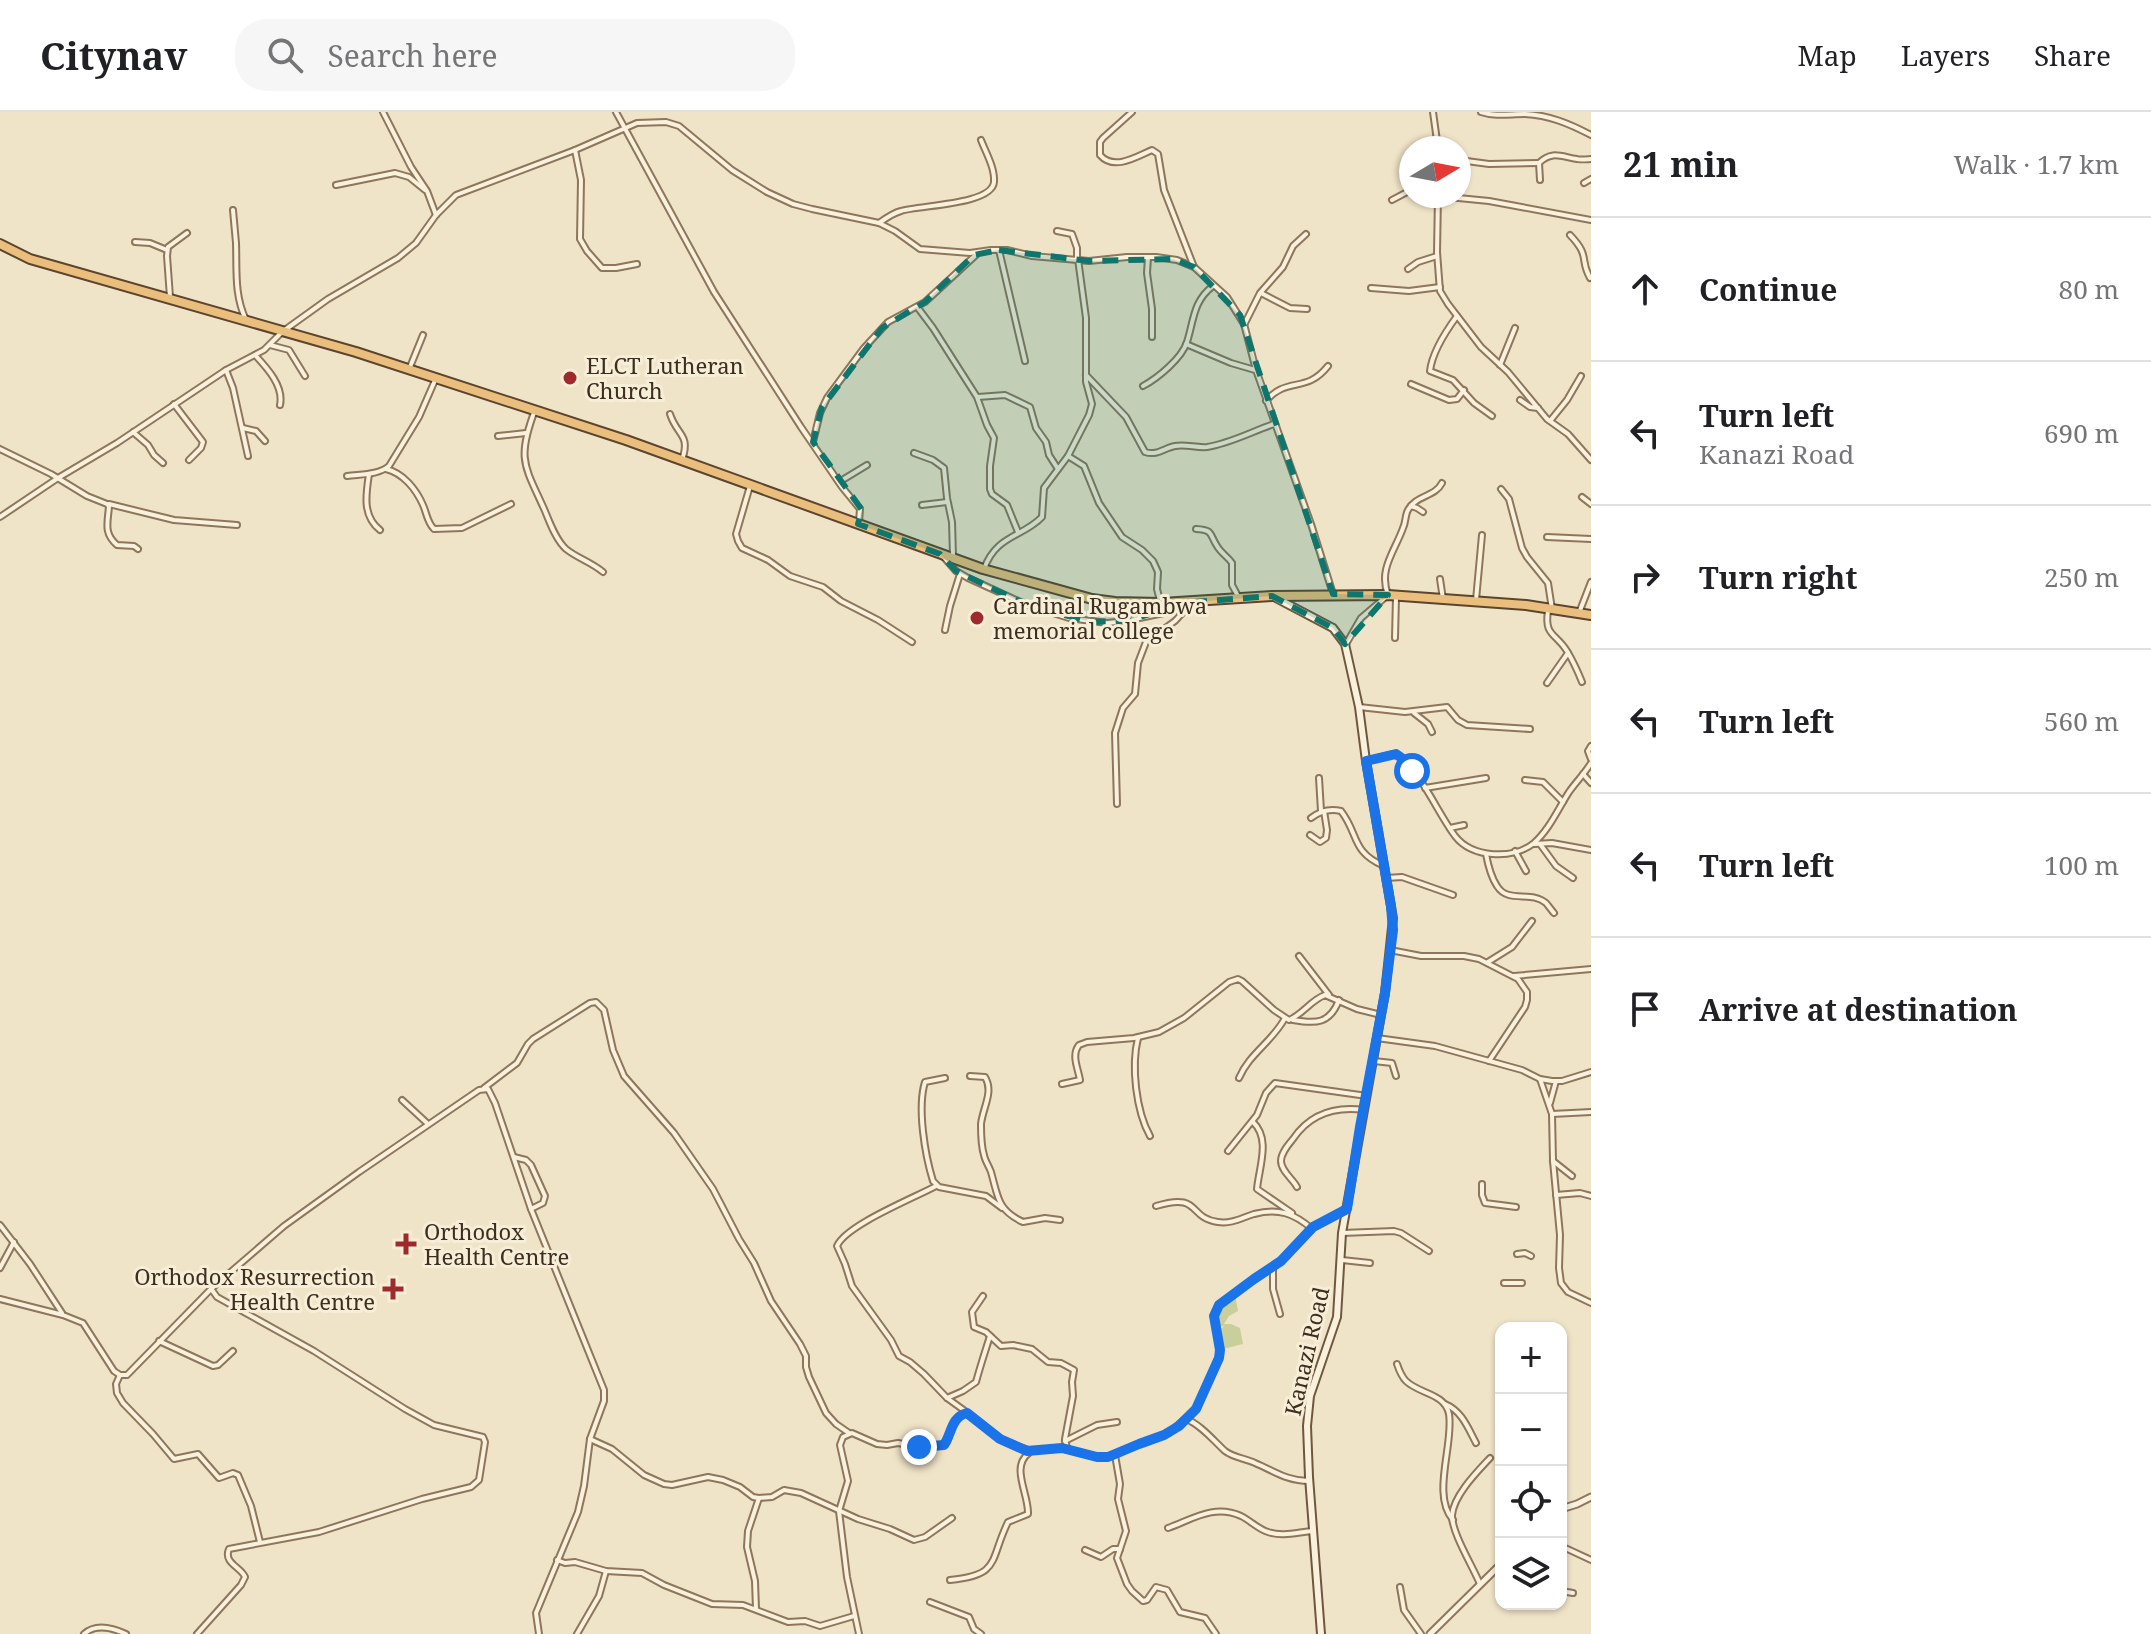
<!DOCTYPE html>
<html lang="en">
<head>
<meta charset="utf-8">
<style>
  :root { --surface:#fff; --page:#f6f6f6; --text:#202124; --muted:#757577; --line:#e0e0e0 }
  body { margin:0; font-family:"Noto Serif",serif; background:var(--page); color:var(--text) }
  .controls { position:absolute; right:24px; bottom:24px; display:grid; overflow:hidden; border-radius:16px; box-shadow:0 2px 6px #0004 }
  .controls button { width:72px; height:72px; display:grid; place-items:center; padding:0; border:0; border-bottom:2px solid var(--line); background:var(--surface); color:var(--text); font:40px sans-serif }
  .compass { position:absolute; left:1399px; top:24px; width:72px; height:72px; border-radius:50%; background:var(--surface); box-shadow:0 2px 6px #0004; rotate:80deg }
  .stop { position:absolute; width:24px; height:24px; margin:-18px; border:6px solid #1a73e8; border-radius:50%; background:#fff }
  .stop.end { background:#1a73e8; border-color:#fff; box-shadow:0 2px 8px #0008 }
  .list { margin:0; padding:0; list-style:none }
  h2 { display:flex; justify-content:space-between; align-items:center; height:104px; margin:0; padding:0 32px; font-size:34px }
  h2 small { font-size:26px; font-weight:400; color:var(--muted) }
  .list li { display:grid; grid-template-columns:52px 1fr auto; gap:24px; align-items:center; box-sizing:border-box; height:144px; padding:0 32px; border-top:2px solid var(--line) }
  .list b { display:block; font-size:30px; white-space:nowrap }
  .list p { margin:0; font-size:26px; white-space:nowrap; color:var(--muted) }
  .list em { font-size:26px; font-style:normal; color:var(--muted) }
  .icon { flex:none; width:44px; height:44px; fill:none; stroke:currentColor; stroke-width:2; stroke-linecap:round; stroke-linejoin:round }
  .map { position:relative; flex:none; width:1591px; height:1522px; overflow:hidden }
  header { display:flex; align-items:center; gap:48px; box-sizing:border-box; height:112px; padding:0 40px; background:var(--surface); border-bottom:2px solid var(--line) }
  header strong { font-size:38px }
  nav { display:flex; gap:44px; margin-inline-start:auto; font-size:28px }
  .search { width:560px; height:72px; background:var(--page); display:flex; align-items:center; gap:20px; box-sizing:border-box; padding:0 28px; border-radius:32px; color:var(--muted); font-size:30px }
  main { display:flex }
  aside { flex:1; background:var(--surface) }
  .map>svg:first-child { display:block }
  .grass { fill:#c9cf9b }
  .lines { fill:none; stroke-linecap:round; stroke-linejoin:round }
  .minor-casing { stroke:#8d765c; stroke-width:8 }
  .tertiary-casing { stroke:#8d765c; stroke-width:9 }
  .secondary-casing { stroke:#6f573f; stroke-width:10 }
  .trunk-casing { stroke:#5b4430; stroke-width:12 }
  .minor { stroke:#faf1dc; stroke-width:4 }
  .tertiary { stroke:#faf1dc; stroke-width:5 }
  .secondary { stroke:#faf1dc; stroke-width:6 }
  .trunk { stroke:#eabe7c; stroke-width:8 }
  .route { stroke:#1a73e8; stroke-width:10 }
  .marked { fill:#0f766e; fill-opacity:0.2; stroke:#0f766e; stroke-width:6; stroke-dasharray:16 10; stroke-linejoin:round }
  .poi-dot { fill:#9e2a2b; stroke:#f7eed8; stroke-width:3 }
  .labels { text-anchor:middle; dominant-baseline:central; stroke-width:6; stroke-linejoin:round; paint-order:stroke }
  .poi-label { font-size:22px; fill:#3d2e20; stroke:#f7eed8; text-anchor:start }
  .street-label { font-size:22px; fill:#3d2e20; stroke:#f7eed8 }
</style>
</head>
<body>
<header>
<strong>Citynav</strong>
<div class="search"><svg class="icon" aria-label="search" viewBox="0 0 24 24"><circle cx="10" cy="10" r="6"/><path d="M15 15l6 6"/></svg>Search here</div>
<nav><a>Map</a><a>Layers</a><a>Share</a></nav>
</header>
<main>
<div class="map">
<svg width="1591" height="1522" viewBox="0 0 1591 1522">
  <rect width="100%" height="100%" fill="#f0e4c8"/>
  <path class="grass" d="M1235 1183 1238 1199 1229 1204 1224 1212H1231L1240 1216 1243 1232 1223 1237 1220 1218 1224 1214 1219 1215 1217 1199Z"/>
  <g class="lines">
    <g class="minor-casing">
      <g id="minor">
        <path d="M383 0 411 55 427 79 436 103"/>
        <path d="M616 0 714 180 801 315 842 375 860 397 859 410"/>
        <path d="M1132 0 1103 26 1100 30V43C1114 59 1136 45 1152 38L1158 42 1164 78 1194 155 1227 185 1244 212 1256 258 1311 412 1333 482"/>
        <path d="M1433 0 1438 36"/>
        <path d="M1481 0C1496 5 1509 2 1525 2 1549 3 1570 12 1591 23"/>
        <path d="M575 38 581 68 580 127 587 139 602 156H616L637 152"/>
        <path d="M1459 48 1489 52 1539 51"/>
        <path d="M1540 68 1539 51C1552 38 1562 45 1577 47 1579 48 1589 47 1591 47"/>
        <path d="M1584 71 1591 67"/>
        <path d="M336 73 395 61 409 65 425 78"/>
        <path d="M1392 88 1411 78"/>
        <path d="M233 98C234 109 235 120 236 131 237 158 234 183 246 208"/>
        <path d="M1591 108 1489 89 1438 84 1437 140 1440 179 1448 192 1481 235 1508 260 1547 307 1568 322 1591 348"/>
        <path d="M879 111C886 106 893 101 901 99 919 93 992 93 994 70 995 56 986 41 981 28"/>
        <path d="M1057 119 1072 122 1077 136V146"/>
        <path d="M1570 123C1591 145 1579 146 1590 166"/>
        <path d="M135 130 150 131 167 138"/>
        <path d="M999 138 1025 249"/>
        <path d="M1148 145 1147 161 1152 197V225"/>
        <path d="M1408 157 1418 150 1437 144"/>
        <path d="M1371 176 1409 179 1440 175"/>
        <path d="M1261 181 1290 196 1307 197"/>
        <path d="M170 185 167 144 168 135 187 121"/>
        <path d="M918 196 933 216 977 285 987 313 994 326 990 354V377L992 382 1007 393 1018 420"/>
        <path d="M1457 204C1446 219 1432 241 1430 259L1453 268 1474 291 1492 304"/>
        <path d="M1245 211 1260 181 1283 155 1293 134 1306 122"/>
        <path d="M1186 232 1231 251 1255 258"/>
        <path d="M270 233 289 238 305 264"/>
        <path d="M255 243C267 256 284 274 280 293"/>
        <path d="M1500 253 1515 216"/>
        <path d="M410 255 423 223"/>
        <path d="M226 258 233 276 248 344"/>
        <path d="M1086 263 1126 305 1145 340C1157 344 1164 336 1175 334 1186 332 1196 336 1207 335 1229 332 1253 319 1274 312"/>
        <path d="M1411 272 1449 288 1457 287 1464 278"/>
        <path d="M1143 274C1158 266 1182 246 1187 230 1194 208 1193 189 1213 174"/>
        <path d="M978 285 1005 283 1030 295 1036 316 1046 330 1049 343 1058 357"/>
        <path d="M1520 288 1530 295 1538 296"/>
        <path d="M1266 289C1287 264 1306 282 1328 254"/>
        <path d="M174 292 203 330 201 336 189 348"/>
        <path d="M535 298C516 348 525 354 545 399 550 411 556 428 566 437 577 446 591 450 603 460"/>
        <path d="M670 302C677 324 691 322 682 348"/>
        <path d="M1550 309 1567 288 1581 264"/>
        <path d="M243 316 256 319 265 329"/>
        <path d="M133 320 148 333 154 343 163 351"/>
        <path d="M498 324 526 321"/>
        <path d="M813 330 820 301 827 286 864 236 888 210 925 190 977 142"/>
        <path d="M0 337 51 362 87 384 107 392 109 394C108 410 103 421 117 433L134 434 138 437"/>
        <path d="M914 341 933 348 944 356 947 386 952 410 953 444"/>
        <path d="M1068 344 1084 354 1099 391 1122 425 1142 438 1153 449 1158 460 1157 477 1160 489"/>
        <path d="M386 357C403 361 416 377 423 393 427 402 427 410 434 417L462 416 511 392"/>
        <path d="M369 362C366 382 362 404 380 418"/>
        <path d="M347 364C362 362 378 363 389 354L419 305 436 266"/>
        <path d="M839 370 867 353"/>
        <path d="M750 374 736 422 738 429 742 436 768 448 790 464 823 475 841 489 878 508 912 530"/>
        <path d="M1501 377 1509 387 1522 436 1527 445 1548 471 1552 497"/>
        <path d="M1582 385 1591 392"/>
        <path d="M109 392 174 408 237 413"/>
        <path d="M922 393 947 390"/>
        <path d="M1411 394 1417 396 1423 400"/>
        <path d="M0 405 58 366 117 331 226 258 264 238 282 220 328 187 398 146 416 131 436 103 456 83 575 38 637 11 666 10 679 14 732 58 767 80 793 92 812 97 879 111 895 119 920 137 970 141 991 138H1007L1032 144 1089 149 1127 145H1156L1177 148 1194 155"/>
        <path d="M1196 417C1214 418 1209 422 1217 434 1221 441 1228 445 1232 451V473L1239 486"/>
        <path d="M1547 425 1591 427"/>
        <path d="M942 443 956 459 968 466 1027 493 1069 506 1107 511 1125 509 1188 496"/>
        <path d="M984 457C996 423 1023 425 1042 405L1044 376 1068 344 1089 303 1092 292 1086 270V206L1078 147"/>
        <path d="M1440 467 1443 487"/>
        <path d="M1476 488 1482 423"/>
        <path d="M1548 499C1544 524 1556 521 1567 539 1573 549 1578 560 1582 570"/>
        <path d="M1579 501 1591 470"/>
        <path d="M945 518 950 494 960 462"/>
        <path d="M1395 526 1396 485"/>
        <path d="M1346 532 1361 506 1388 483C1378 457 1395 439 1403 416 1406 410 1405 403 1408 398 1416 383 1435 385 1442 371"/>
        <path d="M1547 571 1568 541"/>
        <path d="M1359 595 1405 600 1447 595 1458 608 1467 613 1530 617"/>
        <path d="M1414 601 1428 612 1432 620"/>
        <path d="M1591 634 1588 639 1591 647"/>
        <path d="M1366 649 1394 642 1399 644C1424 665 1436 698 1455 724 1472 746 1513 748 1534 731 1549 718 1558 697 1569 680 1576 670 1585 661 1591 651"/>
        <path d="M1583 662 1591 671"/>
        <path d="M1319 666 1321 699"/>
        <path d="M1525 668 1543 670 1563 690"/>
        <path d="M1425 676 1486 666"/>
        <path d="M1117 692 1115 621 1123 596 1135 582 1138 551 1146 530 1175 509 1186 497"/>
        <path d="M1311 706C1320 699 1329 696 1341 699 1359 722 1351 740 1384 754"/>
        <path d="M1450 716 1464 713"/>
        <path d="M1310 723 1320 730 1326 726 1327 718 1324 699"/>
        <path d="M1534 732 1552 731 1591 738"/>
        <path d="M1540 732 1556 754 1573 766"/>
        <path d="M1515 739 1526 759"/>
        <path d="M1486 742C1488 753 1491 765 1497 774 1508 792 1531 778 1546 791 1547 792 1552 799 1554 801"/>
        <path d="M1386 766 1402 765 1453 783"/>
        <path d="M1390 838 1421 844H1464L1479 847 1518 867 1527 880V888L1525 895 1489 949"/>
        <path d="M1299 844 1329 883"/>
        <path d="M1488 850 1512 835 1532 809"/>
        <path d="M1514 864 1591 857"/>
        <path d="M1293 908C1316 912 1330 912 1339 888"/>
        <path d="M1138 926C1131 954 1136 999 1150 1024"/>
        <path d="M1377 926 1435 934 1522 958 1540 967 1552 969H1562L1591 960"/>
        <path d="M1374 949 1392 951 1396 964"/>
        <path d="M970 964 985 965C994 980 983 995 981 1012 981 1022 981 1034 984 1043 985 1049 989 1054 991 1060 998 1084 997 1098 1023 1110L1045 1106 1060 1108"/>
        <path d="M945 966 925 970C917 996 925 1043 933 1069L939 1075 986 1084 1002 1096"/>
        <path d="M1239 966C1249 942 1273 929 1285 906"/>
        <path d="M1540 967 1552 1002 1553 1049 1560 1123 1559 1156 1561 1171 1568 1180 1591 1191"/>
        <path d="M1062 972 1080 968C1078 956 1071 943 1079 933L1087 930 1134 926 1159 920 1184 906 1229 870 1238 867 1242 869 1274 898 1289 908C1303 902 1311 888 1325 883L1357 897 1381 903"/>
        <path d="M484 976 517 951 528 932 533 927 590 891 596 890 604 898 613 938 624 964 674 1021 713 1077 739 1127 754 1151 771 1189 800 1232 806 1244V1255L809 1265 826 1301 836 1312 849 1321"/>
        <path d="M402 988 428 1012"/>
        <path d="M1550 991 1556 969"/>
        <path d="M1552 1002 1591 1000"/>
        <path d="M1253 1010C1271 1027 1259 1055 1257 1077L1292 1101"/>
        <path d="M1228 1039 1257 1003 1266 981 1275 971 1367 984"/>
        <path d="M514 1045 526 1048 531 1053 545 1084 543 1091 531 1097"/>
        <path d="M1553 1049 1572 1064"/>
        <path d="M1482 1072V1083L1485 1091 1516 1095"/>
        <path d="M936 1074C914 1086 846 1113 837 1134L845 1152 852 1174 891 1228 899 1244 910 1250 924 1262 947 1286 965 1299"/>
        <path d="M1297 1075C1293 1067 1281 1059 1281 1049 1281 1041 1288 1033 1293 1027 1310 1002 1334 994 1364 998"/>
        <path d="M1556 1083 1580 1081 1591 1084"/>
        <path d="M1156 1094C1202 1080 1187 1106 1218 1110 1232 1112 1241 1106 1254 1102 1278 1096 1294 1101 1312 1117"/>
        <path d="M0 1113 30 1152 62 1201"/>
        <path d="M1342 1121 1394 1119 1401 1121 1429 1139"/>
        <path d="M1517 1142 1525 1141 1531 1144"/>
        <path d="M1342 1148 1370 1151"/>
        <path d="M1273 1155V1177L1280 1202"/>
        <path d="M0 1156 14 1130"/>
        <path d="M1504 1171H1522"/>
        <path d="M983 1184 972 1200 974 1215 986 1220 1001 1234 1013 1233 1032 1237 1048 1250 1061 1251 1074 1258 1072 1270 1073 1284 1065 1327 1067 1336"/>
        <path d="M0 1187 63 1203 83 1211 114 1259 120 1263H127L211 1177 284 1114 359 1060 479 978 488 977 495 991 531 1097 604 1278V1289L590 1327 584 1374 578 1400 536 1501 539 1522"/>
        <path d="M159 1229 213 1254 218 1253 233 1239"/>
        <path d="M1397 1252C1399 1258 1401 1264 1406 1269 1419 1282 1445 1281 1449 1302 1454 1332 1431 1383 1453 1408"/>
        <path d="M120 1263 116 1272 117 1281 123 1291 153 1322 174 1347 198 1342 219 1366 233 1361 238 1363 251 1394 260 1430"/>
        <path d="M947 1286 963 1279 976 1270C980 1255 985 1240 990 1224"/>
        <path d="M1445 1292C1462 1299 1468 1316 1476 1331"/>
        <path d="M1186 1307C1200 1312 1214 1329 1225 1339 1234 1346 1245 1346 1255 1351 1274 1359 1287 1369 1309 1369"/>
        <path d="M590 1327 612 1337 644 1363 664 1372 672 1373 708 1365 723 1368 740 1375 753 1385 759 1386 772 1385 784 1378 801 1381 858 1407 890 1417 914 1428 925 1425 952 1406"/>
        <path d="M1065 1329 1097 1313 1117 1310"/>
        <path d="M1115 1343 1120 1372 1118 1387 1126 1419 1117 1446 1127 1472 1132 1479 1143 1489 1147 1488 1156 1475 1167 1478 1180 1500 1205 1506 1216 1522"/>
        <path d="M1168 1416C1193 1407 1214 1392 1241 1404 1251 1409 1258 1417 1268 1420 1283 1425 1298 1420 1313 1419"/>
        <path d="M1561 1434 1591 1448"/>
        <path d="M1085 1438 1101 1445 1113 1437H1120"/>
        <path d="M557 1448 565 1451 575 1450 606 1459 642 1461 664 1473 712 1492 743 1493 788 1510 805 1509 820 1514 854 1504"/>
        <path d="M950 1468C1001 1463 989 1449 1008 1410L1028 1402C1029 1382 1010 1355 1029 1341"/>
        <path d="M1480 1472C1473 1455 1451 1419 1452 1403 1454 1383 1477 1360 1490 1346"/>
        <path d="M1400 1475 1404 1498 1421 1522"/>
        <path d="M1561 1479 1573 1481"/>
        <path d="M930 1490 969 1505 974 1517 981 1522"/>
        <path d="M756 1497 755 1469 747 1435 748 1419 759 1386"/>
        <path d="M84 1522C96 1511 113 1516 126 1522"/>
        <path d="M197 1522 241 1473 245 1465C241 1455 223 1451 229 1437L319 1420 422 1387 471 1375 479 1368 485 1330 483 1325 434 1313 405 1297 314 1239 217 1185 212 1178"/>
        <path d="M577 1522 599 1484 606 1459"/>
        <path d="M859 1522 847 1465 839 1399 848 1369 840 1333 843 1325 852 1321 877 1332 887 1333 898 1331 919 1335H933L944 1333 947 1330C951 1318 953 1304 967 1301L1000 1327 1031 1339 1062 1336 1097 1345H1108L1139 1332 1169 1321 1196 1297 1219 1246 1220 1238 1214 1204 1219 1193 1254 1167 1281 1149 1313 1115 1345 1098"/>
      </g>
    </g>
    <g class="tertiary-casing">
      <g id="tertiary">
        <path d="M1561 1397 1577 1392 1591 1385"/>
        <path d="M1430 1522 1501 1452"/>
      </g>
    </g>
    <g class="secondary-casing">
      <path id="secondary" d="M1272 484 1333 516 1345 532 1359 595 1366 649 1393 806 1385 881 1342 1121 1337 1205 1310 1284 1307 1314 1309 1365 1321 1522"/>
    </g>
    <g class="trunk-casing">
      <path id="trunk" d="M0 132 30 147 356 240 626 328 983 457 1092 487 1115 490 1162 491 1272 484 1388 483 1526 493 1591 503"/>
    </g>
    <use href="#minor" class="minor"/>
    <use href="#tertiary" class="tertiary"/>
    <use href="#secondary" class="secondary"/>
    <use href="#trunk" class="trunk"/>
  </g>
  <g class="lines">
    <path class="route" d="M919 1335 944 1333C952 1321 951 1305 967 1301L1000 1327 1027 1339 1062 1336 1097 1345H1108L1139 1332 1164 1323 1179 1314 1196 1297 1219 1246 1220 1238 1214 1204 1219 1193 1254 1167 1281 1149 1313 1115 1347 1097 1360 1015 1385 881 1393 818 1391 794 1366 649 1396 642 1403 647 1412 659"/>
  </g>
  <path class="marked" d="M999 138 1089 149 1173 147 1194 155 1240 203 1333 482 1388 483 1345 532 1333 516 1272 484 1193 490 1125 509 1091 510 1027 493 956 459 940 442 858 412 862 398 813 330 822 295 882 216 925 190 974 143Z"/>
  <g class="poi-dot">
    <circle cx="570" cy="266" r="8"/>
    <circle cx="977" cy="506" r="8"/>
    <path d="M402 1120h8v8h8v8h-8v8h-8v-8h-8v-8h8z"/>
    <path d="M389 1165h8v8h8v8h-8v8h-8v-8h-8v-8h8z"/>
  </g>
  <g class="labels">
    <g class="poi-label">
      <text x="586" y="253">ELCT Lutheran<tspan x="586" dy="25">Church</tspan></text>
      <text x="993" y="493">Cardinal Rugambwa<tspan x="993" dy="25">memorial college</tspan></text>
      <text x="424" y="1119">Orthodox<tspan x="424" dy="25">Health Centre</tspan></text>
      <text x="375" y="1164" text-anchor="end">Orthodox Resurrection<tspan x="375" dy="25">Health Centre</tspan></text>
    </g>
    <g class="street-label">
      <text transform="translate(1306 1239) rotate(-77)">Kanazi Road</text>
    </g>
  </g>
</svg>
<div class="controls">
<button>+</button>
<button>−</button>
<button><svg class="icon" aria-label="locate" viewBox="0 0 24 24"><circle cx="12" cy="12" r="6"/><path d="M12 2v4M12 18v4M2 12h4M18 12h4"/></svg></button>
<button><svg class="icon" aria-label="layers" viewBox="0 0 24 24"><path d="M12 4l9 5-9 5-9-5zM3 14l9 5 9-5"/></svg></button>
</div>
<svg class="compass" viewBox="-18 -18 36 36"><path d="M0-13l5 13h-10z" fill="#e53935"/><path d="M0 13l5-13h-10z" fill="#757577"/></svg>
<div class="stop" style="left:1412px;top:659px"></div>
<div class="stop end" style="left:919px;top:1335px"></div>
</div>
<aside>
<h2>21 min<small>Walk · 1.7 km</small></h2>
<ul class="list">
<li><svg class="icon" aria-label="ahead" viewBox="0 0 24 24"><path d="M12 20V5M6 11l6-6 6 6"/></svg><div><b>Continue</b></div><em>80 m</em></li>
<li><svg class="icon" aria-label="left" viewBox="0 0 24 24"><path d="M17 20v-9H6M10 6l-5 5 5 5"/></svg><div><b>Turn left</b><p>Kanazi Road</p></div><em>690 m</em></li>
<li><svg class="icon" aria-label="right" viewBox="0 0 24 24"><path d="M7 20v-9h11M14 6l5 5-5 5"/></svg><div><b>Turn right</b></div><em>250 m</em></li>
<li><svg class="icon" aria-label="left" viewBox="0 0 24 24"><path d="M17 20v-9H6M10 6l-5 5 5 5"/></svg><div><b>Turn left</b></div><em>560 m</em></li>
<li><svg class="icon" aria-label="left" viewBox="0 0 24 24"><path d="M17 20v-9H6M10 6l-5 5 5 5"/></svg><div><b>Turn left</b></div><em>100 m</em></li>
<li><svg class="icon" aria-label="arrive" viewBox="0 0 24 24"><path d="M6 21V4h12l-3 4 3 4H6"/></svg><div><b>Arrive at destination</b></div></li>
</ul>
</aside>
</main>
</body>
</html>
